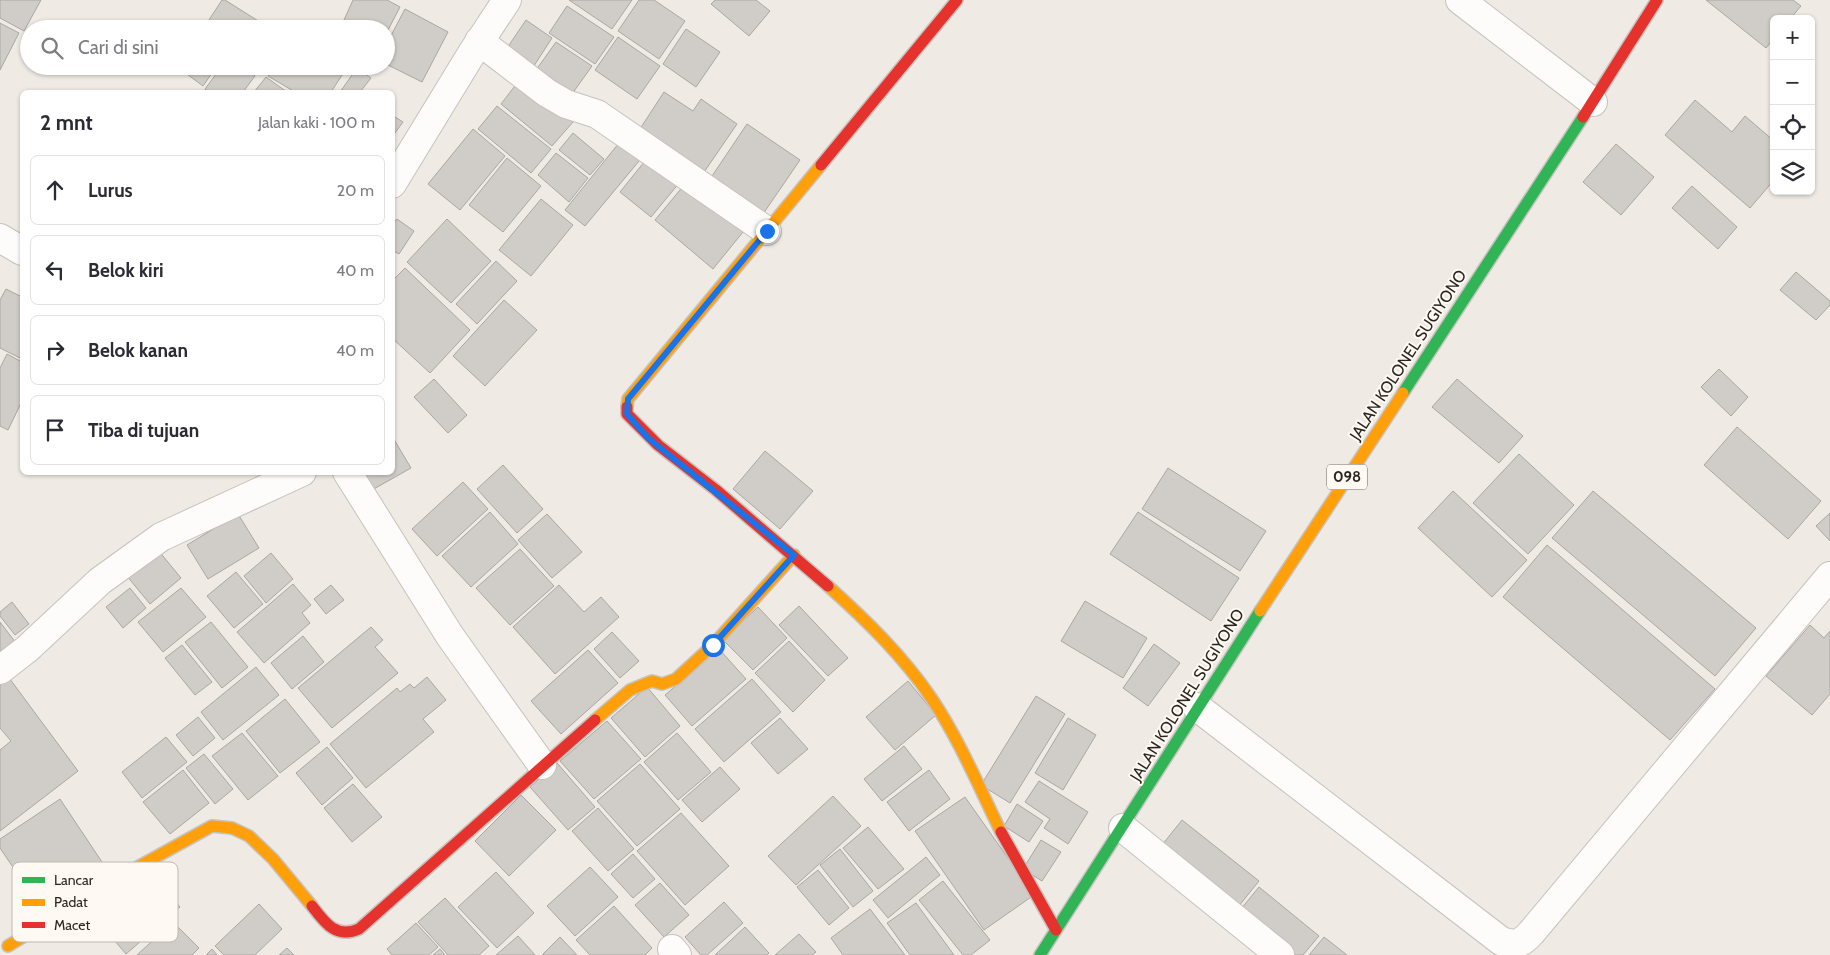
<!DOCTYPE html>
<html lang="id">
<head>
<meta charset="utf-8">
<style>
  :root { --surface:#fff; --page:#f2f2f3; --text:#2b2b33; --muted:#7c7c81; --line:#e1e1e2 }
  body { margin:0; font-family:Cabin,sans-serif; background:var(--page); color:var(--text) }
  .controls { position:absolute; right:15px; top:15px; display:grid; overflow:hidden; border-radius:8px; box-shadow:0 1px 4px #0004 }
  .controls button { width:45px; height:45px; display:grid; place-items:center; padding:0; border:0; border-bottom:1px solid var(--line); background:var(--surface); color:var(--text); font:25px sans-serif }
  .stop { position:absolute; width:15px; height:15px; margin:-11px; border:4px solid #1a73e8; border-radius:50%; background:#fff }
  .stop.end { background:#1a73e8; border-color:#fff; box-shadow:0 1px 5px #0008 }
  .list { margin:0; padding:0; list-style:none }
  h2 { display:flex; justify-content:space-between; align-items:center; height:65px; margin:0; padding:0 20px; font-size:21px }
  h2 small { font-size:16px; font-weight:400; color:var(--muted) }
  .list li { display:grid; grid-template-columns:32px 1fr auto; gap:15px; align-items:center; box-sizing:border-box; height:70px; margin:0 10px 10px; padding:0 10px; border:1px solid var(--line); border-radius:8px }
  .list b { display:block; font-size:19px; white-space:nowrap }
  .list em { font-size:16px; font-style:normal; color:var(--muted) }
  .icon { flex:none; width:28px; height:28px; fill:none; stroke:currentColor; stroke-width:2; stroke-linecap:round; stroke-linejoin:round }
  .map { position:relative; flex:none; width:1830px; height:955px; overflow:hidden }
  .search { position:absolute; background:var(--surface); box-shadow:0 1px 4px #0004; left:20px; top:20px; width:375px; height:55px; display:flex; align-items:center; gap:12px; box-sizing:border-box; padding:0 18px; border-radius:28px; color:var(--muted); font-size:19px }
  .panel { position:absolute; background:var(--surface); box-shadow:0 1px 4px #0004; left:20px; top:90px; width:375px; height:385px; border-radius:8px }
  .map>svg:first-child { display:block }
  .building { fill:#d0ccc7; stroke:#aaa7a3 }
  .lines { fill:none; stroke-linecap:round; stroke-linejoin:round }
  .street-casing { stroke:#c6c2be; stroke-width:30 }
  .fast-casing { stroke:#c6c2be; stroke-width:14 }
  .slow-casing { stroke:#c6c2be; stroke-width:14 }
  .jam-casing { stroke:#c6c2be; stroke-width:14 }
  .street { stroke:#fdfcfb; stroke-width:28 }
  .fast { stroke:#30b455; stroke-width:11 }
  .slow { stroke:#ff9f0a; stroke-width:11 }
  .jam { stroke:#e5322d; stroke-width:11 }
  .route { stroke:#1a73e8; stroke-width:6 }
  .labels { text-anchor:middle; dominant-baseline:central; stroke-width:4; stroke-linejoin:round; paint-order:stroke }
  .shield { fill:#fef9f2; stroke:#696560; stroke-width:1 }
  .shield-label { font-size:15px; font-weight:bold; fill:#292621 }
  .street-label { font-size:16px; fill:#292621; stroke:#fef9f2 }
  .key { fill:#fef9f2; stroke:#bebab3; stroke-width:1 }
  .key-label { font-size:14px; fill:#292621 }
</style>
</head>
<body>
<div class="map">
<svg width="1830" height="955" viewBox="0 0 1830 955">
  <rect width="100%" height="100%" fill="#efeae4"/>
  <g class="building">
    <path d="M0 0H41L24 31 0 18Z"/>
    <path d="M222 0H225L271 29H203Z"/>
    <path d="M353 0H387L400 7 386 34V29H362L344 20Z"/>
    <path d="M569 0H632L612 29Z"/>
    <path d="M639 0H654L685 21 659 59 618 31Z"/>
    <path d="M715 0H756L770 11 749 36 711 4Z"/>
    <path d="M1706 0H1793L1801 6 1790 19H1774V38L1766 48Z"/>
    <path d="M567 6 614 37 595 64 549 33Z"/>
    <path d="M405 9 448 32 422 82 386 64V45Z"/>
    <path d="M526 20 552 38 530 72 503 54Z"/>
    <path d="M0 23 19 33 0 70Z"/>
    <path d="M346 24 354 29H343Z"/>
    <path d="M686 29 720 52 696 87 663 64Z"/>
    <path d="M618 37 660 66 637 99 595 70Z"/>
    <path d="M556 42 592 66 567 101 531 77Z"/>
    <path d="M176 66H217L203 86Z"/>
    <path d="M222 66H242L255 76 243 92H210L205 89Z"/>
    <path d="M274 66H342L346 69 331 92H295L268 76Z"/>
    <path d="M357 68 371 78 360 92H340Z"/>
    <path d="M266 77 287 92H254Z"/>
    <path d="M521 78 573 122 552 146 501 104Z"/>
    <path d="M664 92 693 111 701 99 737 124 700 178 636 135Z"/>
    <path d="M1695 100 1732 132 1745 116 1774 141V180L1750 208 1665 135Z"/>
    <path d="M497 106 551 149 531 173 478 129Z"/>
    <path d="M392 115 403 122 392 137Z"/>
    <path d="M747 124 800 160 763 214 710 179Z"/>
    <path d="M473 129 505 156 460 210 428 184Z"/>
    <path d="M573 133 604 159 590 175 559 150Z"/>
    <path d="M623 138 644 155 585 226 565 210Z"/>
    <path d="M1616 144 1654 177 1621 215 1583 182Z"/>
    <path d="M556 153 588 178 569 202 538 175Z"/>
    <path d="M649 156 680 182 651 217 620 192Z"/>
    <path d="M507 158 541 186 503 232 469 205Z"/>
    <path d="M685 184 743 232 713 269 655 220Z"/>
    <path d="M1692 186 1737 227 1718 249 1672 208Z"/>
    <path d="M541 199 573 225 531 276 499 250Z"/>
    <path d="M397 219 414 231 399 254 392 250V225Z"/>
    <path d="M447 219 491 261 451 303 407 262Z"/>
    <path d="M496 261 517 281 477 324 456 304Z"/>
    <path d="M405 268 470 330 430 373 392 338V281Z"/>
    <path d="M1796 272 1830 301V305L1816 320 1780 290Z"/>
    <path d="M6 289 22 297V359L0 348V300Z"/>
    <path d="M504 300 537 330 485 386 453 356Z"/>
    <path d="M7 354 22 362V401L8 430 0 426V368Z"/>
    <path d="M1719 369 1748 397 1731 416 1701 387Z"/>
    <path d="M434 379 467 415 448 433 414 397Z"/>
    <path d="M1457 379 1523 436 1499 463 1432 407Z"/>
    <path d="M1737 427 1821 501 1788 539 1704 465Z"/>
    <path d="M392 436 411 468 372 490 362 472H392Z"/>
    <path d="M765 451 813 491 780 529 733 489Z"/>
    <path d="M1519 454 1574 505 1528 554 1473 503Z"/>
    <path d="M503 465 543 509 517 533 477 489Z"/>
    <path d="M1168 468 1266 531 1240 571 1142 509Z"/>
    <path d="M463 482 488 509 437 556 412 529Z"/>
    <path d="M1453 491 1527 560 1492 597 1418 528Z"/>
    <path d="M1593 491 1756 628 1715 676 1552 538Z"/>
    <path d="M490 512 518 544 471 587 442 556Z"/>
    <path d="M1138 512 1239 578 1211 621 1110 554Z"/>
    <path d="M1830 513V541L1816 526Z"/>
    <path d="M238 514 259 548 208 579 187 545Z"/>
    <path d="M547 514 582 552 552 578 518 540Z"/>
    <path d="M1547 545 1715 689 1670 740 1503 597Z"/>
    <path d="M520 549 554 586 510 625 476 588Z"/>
    <path d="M158 550 181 578 150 604 126 575Z"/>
    <path d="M271 553 293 579 266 603 244 576Z"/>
    <path d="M236 572 263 604 234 628 207 596Z"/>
    <path d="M293 584 311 605 302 613 310 623 264 663 237 632Z"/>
    <path d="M331 585 344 600 326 614 314 599Z"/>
    <path d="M559 585 584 612 601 597 619 617 555 674 513 627Z"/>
    <path d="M130 588 146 608 123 628 106 607Z"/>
    <path d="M181 588 206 617 163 652 138 622Z"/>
    <path d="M1085 601 1147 638 1123 678 1061 641Z"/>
    <path d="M12 602 29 624 15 635 0 616V612Z"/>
    <path d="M799 606 848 658 828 676 779 625Z"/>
    <path d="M758 607 787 638 753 670 723 640Z"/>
    <path d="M0 622 19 647 0 662Z"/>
    <path d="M211 622 248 667 222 688 185 642Z"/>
    <path d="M1810 625 1824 638 1830 631V694L1812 715 1766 676Z"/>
    <path d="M371 627 383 640 375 647 398 673 332 728 298 688Z"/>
    <path d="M612 632 639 661 620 678 594 649Z"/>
    <path d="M303 636 324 662 292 689 271 663Z"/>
    <path d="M789 641 825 680 793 712 755 673Z"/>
    <path d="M1154 644 1180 663 1148 706 1123 688Z"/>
    <path d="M182 645 212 682 195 695 165 658Z"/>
    <path d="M719 649 746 679 692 726 665 695Z"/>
    <path d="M588 650 618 683 561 734 531 701Z"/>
    <path d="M256 667 279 695 223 740 201 712Z"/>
    <path d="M4 671 78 771 0 831V750L11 741 0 728V674Z"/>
    <path d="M427 677 446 700 423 719 434 732 366 788 330 744 397 688 400 692 410 684 414 688Z"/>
    <path d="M752 679 781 712 724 762 695 729Z"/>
    <path d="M908 681 936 715 895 750 866 717Z"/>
    <path d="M647 687 680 726 645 757 611 718Z"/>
    <path d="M1036 696 1065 714 1010 803 981 785Z"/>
    <path d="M285 699 320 742 280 773 246 731Z"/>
    <path d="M198 717 215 738 193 756 176 735Z"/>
    <path d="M780 718 808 749 778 774 751 743Z"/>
    <path d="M1068 718 1096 735 1063 790 1035 773Z"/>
    <path d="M607 721 641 759 594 799 560 761Z"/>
    <path d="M242 733 278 776 248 800 212 756Z"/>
    <path d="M677 733 711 772 678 800 644 762Z"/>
    <path d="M166 737 187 762 142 798 122 772Z"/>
    <path d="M904 746 922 769 882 801 864 779Z"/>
    <path d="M327 747 353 778 322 805 296 773Z"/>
    <path d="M204 754 233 789 215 804 186 768Z"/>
    <path d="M557 763 595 807 568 830 530 787Z"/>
    <path d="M640 764 680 809 637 846 597 801Z"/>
    <path d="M720 767 740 789 702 822 682 800Z"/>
    <path d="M183 770 209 803 170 834 143 802Z"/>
    <path d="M929 770 950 799 909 831 887 802Z"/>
    <path d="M1039 781 1088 812 1068 844 1044 828 1050 819 1025 802Z"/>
    <path d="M353 784 382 817 352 842 324 808Z"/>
    <path d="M521 795 556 830 509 876 475 841Z"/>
    <path d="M833 796 861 826 796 885 768 856Z"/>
    <path d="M965 797 1034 895 984 930 915 831Z"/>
    <path d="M60 799 104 865 72 888 59 870 29 891 0 848V839Z"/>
    <path d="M1017 804 1043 821 1029 842 1004 826Z"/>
    <path d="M598 808 634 849 608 871 572 831Z"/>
    <path d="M681 813 729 866 685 905 637 851Z"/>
    <path d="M1182 820 1259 881 1234 912 1158 850Z"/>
    <path d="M868 827 904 869 878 889 843 848Z"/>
    <path d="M1041 840 1061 852 1042 881 1023 869Z"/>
    <path d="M840 849 873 891 853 907 820 865Z"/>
    <path d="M633 854 655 879 633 898 611 874Z"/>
    <path d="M926 857 940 875 888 918 873 900Z"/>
    <path d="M590 867 618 897 575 936 547 906Z"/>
    <path d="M818 870 849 908 829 925 797 887Z"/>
    <path d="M496 872 534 913 497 948 458 907Z"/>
    <path d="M151 873 180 907 126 954 97 920Z"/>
    <path d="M943 881 990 940 971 955H963L919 900Z"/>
    <path d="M660 883 689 915 664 937 635 905Z"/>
    <path d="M1259 887 1319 936 1303 955H1287L1236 915Z"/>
    <path d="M445 898 489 946 479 955H448L418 922Z"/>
    <path d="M724 902 743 923 707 955H701L685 937Z"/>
    <path d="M916 903 954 955H910L887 923Z"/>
    <path d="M259 904 282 929 255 955H224L215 946Z"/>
    <path d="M614 906 652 948 645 955H590L576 940Z"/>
    <path d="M870 909 905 955H843L831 938Z"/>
    <path d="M173 922 199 948 192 955H137Z"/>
    <path d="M416 923 438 947 429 955H392L387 949Z"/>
    <path d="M745 927 769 953 767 955H715Z"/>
    <path d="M799 934 816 952 812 955H775Z"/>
    <path d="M518 936 535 955H496Z"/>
    <path d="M560 937 577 955H542Z"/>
    <path d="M1324 937 1347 955H1309Z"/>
    <path d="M287 948 294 955H279Z"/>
    <path d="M212 949 217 955H206Z"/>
    <path d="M440 949 445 955H433Z"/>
  </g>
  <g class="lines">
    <g class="street-casing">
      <g id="street">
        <path d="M1460 0 1593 102"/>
        <path d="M479 41 547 93 566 104 597 114 767 231"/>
        <path d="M392 184 472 53 507 0"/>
        <path d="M0 238 22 251"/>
        <path d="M347 472 450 636 542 765"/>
        <path d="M0 670 27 649 100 581 161 537 302 472"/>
        <path d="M1197 707 1501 941C1515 946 1521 944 1531 933L1830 576"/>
        <path d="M1123 828 1280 955"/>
        <path d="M672 949 677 955"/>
      </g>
    </g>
    <g class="fast-casing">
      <g id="fast">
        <path d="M1403 393 1583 117"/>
        <path d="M1040 955 1260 611"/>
      </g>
    </g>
    <g class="slow-casing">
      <g id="slow">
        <path d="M627 407 628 399 821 165"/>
        <path d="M828 586C866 620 904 657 932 699 960 741 979 787 1001 832"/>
        <path d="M1260 611 1403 393"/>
        <path d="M595 720 630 690 652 681 662 684 676 679 713 645 794 555"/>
        <path d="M8 946 125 874 212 826 232 828 249 836 273 859 312 906"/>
      </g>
    </g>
    <g class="jam-casing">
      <g id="jam">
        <path d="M1583 117 1657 0"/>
        <path d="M821 165 957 0"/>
        <path d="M627 407V414L658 445 716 490 828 586"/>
        <path d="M1001 832 1056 930"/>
        <path d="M312 906C325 923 336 939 359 929L595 720"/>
      </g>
    </g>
    <use href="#street" class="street"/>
    <use href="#fast" class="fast"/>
    <use href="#slow" class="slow"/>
    <use href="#jam" class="jam"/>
  </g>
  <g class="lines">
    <path class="route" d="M713 645 794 555 648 438 627 414 628 399 767 231"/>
  </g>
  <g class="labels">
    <rect class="shield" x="1327" y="464.5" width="40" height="25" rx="4"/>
    <g class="shield-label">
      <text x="1347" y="477">098</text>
    </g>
    <g class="street-label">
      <text transform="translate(1408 355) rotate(-57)">JALAN KOLONEL SUGIYONO</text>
      <text transform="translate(1187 695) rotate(-58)">JALAN KOLONEL SUGIYONO</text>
    </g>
  </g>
  <rect x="12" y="862" width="166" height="80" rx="8" class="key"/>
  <rect x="22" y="877" width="23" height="6" fill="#30b455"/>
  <rect x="22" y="899" width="23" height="7" fill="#ff9f0a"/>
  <rect x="22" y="922" width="23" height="6" fill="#e5322d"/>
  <g class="key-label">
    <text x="54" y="885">Lancar</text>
    <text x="54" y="907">Padat</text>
    <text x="54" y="930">Macet</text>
  </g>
</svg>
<div class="controls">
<button>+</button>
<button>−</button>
<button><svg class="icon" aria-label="locate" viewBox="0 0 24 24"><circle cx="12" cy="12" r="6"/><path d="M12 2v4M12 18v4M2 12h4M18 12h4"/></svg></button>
<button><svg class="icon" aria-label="layers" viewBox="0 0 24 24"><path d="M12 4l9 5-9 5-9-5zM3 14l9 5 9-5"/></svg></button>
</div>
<div class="stop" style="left:713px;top:645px"></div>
<div class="stop end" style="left:767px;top:231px"></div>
<div class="search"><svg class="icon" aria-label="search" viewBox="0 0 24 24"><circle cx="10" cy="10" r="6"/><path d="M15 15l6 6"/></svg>Cari di sini</div>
<section class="panel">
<h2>2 mnt<small>Jalan kaki · 100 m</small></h2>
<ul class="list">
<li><svg class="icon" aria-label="ahead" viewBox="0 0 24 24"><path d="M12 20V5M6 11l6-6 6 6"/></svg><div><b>Lurus</b></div><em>20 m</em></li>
<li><svg class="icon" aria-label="left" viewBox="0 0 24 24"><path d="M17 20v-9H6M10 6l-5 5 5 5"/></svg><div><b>Belok kiri</b></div><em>40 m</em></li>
<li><svg class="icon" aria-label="right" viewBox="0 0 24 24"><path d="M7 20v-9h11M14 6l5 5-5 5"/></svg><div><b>Belok kanan</b></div><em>40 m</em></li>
<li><svg class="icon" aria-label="arrive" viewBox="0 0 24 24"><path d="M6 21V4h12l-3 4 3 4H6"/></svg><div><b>Tiba di tujuan</b></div></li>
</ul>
</section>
</div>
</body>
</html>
